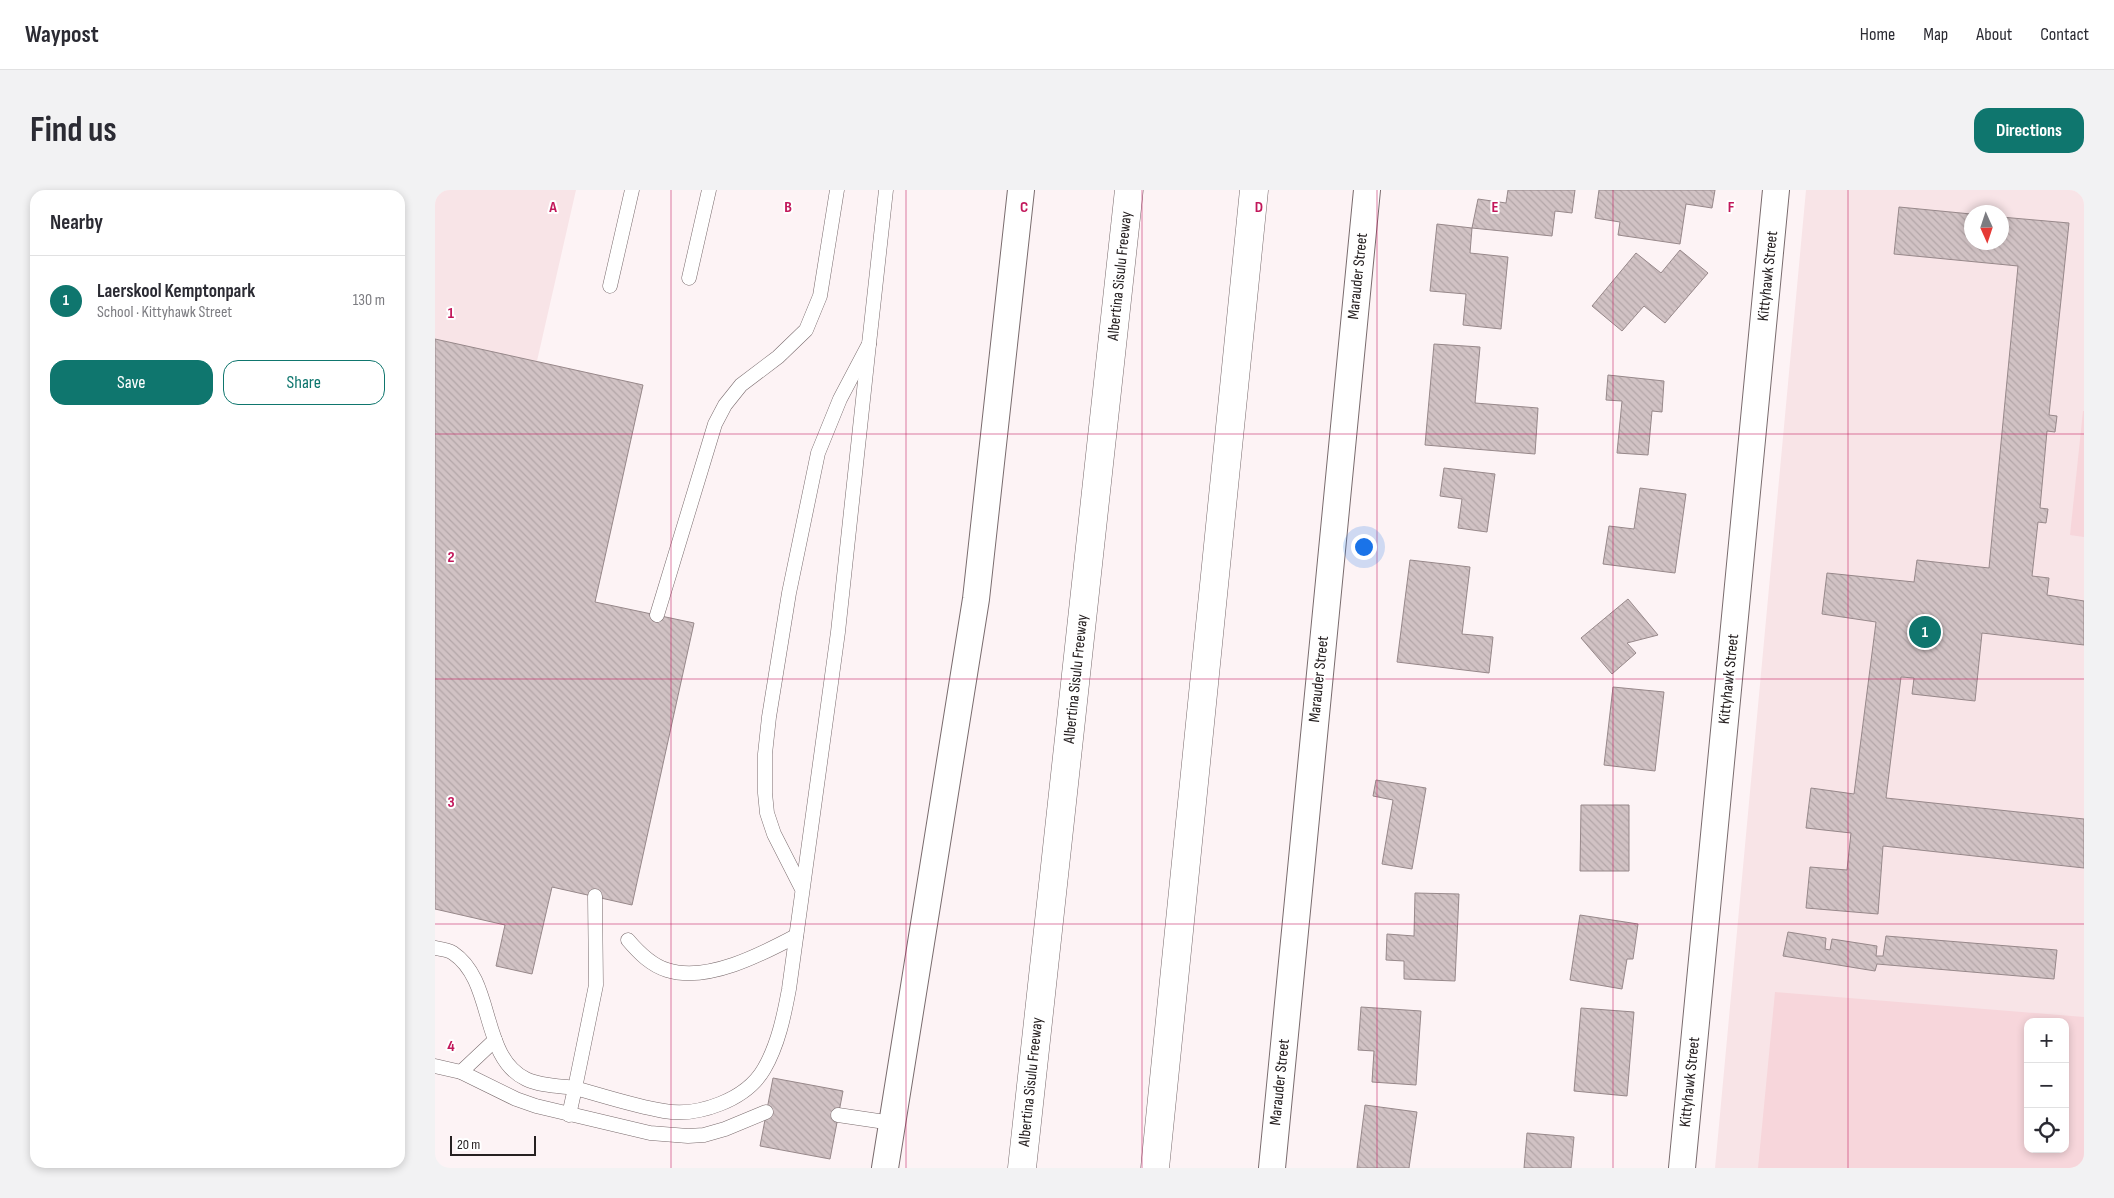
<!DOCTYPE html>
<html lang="en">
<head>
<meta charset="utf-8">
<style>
  :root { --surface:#fff; --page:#f2f2f3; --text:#2b2b33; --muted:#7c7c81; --line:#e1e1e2; --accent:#0f766e }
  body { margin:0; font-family:"Sofia Sans Condensed",sans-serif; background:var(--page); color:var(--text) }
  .controls { position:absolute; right:15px; bottom:15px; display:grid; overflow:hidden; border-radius:10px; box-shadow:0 2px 8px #0003 }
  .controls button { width:45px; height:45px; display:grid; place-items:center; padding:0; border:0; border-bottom:1px solid var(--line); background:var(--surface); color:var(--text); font:25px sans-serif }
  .compass { position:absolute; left:1529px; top:15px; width:45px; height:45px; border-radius:50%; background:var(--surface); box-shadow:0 2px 8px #0003; rotate:177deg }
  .scale { position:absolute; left:15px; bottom:12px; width:86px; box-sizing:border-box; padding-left:5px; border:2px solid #262021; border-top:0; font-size:14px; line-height:18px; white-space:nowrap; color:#262021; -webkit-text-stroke:4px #fff; paint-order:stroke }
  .you { position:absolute; left:928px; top:356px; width:18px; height:18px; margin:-12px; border:4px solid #fff; border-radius:50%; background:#1a73e8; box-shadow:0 0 0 8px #1a73e833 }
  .badge { display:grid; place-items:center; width:32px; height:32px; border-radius:50%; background:var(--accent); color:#fff; font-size:16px; font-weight:700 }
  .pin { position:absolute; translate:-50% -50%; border:2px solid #fff; box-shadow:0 1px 5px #0006 }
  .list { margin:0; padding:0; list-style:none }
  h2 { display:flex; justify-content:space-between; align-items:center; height:65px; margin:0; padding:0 20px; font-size:21px }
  h2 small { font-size:16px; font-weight:400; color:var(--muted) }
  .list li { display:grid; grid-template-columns:32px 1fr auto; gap:15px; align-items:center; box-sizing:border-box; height:90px; padding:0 20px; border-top:1px solid var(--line) }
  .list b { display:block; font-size:19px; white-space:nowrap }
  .list p { margin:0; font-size:16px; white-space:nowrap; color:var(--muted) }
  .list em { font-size:16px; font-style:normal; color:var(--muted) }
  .actions { display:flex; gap:10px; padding:15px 20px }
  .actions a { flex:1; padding:11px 0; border:1px solid var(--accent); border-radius:15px; text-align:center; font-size:18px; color:var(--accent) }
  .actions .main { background:var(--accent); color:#fff }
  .icon { flex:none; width:28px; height:28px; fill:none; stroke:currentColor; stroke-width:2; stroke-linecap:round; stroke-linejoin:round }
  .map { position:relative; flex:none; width:1649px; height:978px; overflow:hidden; border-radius:15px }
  header { display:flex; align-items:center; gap:30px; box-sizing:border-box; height:70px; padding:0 25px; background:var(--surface); border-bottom:1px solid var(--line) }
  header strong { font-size:24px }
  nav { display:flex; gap:28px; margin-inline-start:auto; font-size:18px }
  .intro { display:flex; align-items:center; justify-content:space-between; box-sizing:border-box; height:120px; padding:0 30px }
  h1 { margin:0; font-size:35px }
  .button { padding:12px 22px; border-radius:15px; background:var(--accent); color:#fff; font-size:18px; font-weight:700 }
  main { display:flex; gap:30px; padding:0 30px }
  aside { flex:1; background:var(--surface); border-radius:15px; box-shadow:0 2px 8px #0003 }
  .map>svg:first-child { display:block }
  .built { fill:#f8e4e7; fill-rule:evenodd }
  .grass { fill:#f7d6db; fill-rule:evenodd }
  .building { fill:url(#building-back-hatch); stroke:#97888a }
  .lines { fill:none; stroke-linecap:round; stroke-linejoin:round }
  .lane-casing { stroke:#796b6d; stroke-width:15 }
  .street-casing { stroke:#796b6d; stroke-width:28 }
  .highway-casing { stroke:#796b6d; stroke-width:29 }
  .lane { stroke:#fff; stroke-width:14 }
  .street { stroke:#fff; stroke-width:26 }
  .highway { stroke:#fff; stroke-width:28 }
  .grid { fill:none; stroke:#c2185b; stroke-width:1; stroke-opacity:0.55 }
  .labels { text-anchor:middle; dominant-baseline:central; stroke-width:4; stroke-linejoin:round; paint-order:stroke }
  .street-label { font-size:16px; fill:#262021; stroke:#fff }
  .grid-label { font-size:16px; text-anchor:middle; font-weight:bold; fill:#c2185b; stroke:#fff; stroke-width:4; stroke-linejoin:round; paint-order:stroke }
</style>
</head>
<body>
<header>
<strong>Waypost</strong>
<nav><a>Home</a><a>Map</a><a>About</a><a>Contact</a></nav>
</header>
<div class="intro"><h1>Find us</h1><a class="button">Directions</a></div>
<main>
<aside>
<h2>Nearby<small></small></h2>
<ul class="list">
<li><span class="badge">1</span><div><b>Laerskool Kemptonpark</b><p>School · Kittyhawk Street</p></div><em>130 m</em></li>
</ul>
<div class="actions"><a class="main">Save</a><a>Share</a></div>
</aside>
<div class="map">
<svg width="1649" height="978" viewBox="0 0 1649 978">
  <defs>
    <pattern id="building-back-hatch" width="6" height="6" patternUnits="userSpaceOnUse" patternTransform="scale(1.25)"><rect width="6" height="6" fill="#d1c2c4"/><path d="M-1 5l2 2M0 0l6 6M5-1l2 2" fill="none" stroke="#b3a6a8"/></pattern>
  </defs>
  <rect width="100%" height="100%" fill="#fdf3f5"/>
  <g class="built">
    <path d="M0 0H141L102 171 208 195 160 412 181 417 0 669Z"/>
    <path d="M1371 0H1649V978H1280ZM1536 22H1566V52H1536ZM1593 832H1630V959H1593Z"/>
  </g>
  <g class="grass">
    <path d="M1648 221H1649V347L1635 345Z"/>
    <path d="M1340 802 1649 827V978H1323ZM1593 832H1630V959H1593Z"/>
  </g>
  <g class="building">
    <path d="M1073 0H1140L1137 23 1120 21 1117 46 1037 38 1043 9 1071 13Z"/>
    <path d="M1164 0H1280L1277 18 1251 14 1245 54 1183 45 1185 32 1160 28Z"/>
    <path d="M1464 17 1536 24V52H1566V27L1634 33 1614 225 1622 226 1620 242 1612 241 1605 318 1613 319 1611 333 1603 332 1597 386 1614 388 1612 405 1649 411V455L1547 443 1540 511 1477 504 1479 488 1466 487 1451 608 1649 629V678L1448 656 1443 724 1371 718 1375 677 1412 680 1416 643 1371 638 1376 598 1419 604 1441 432 1387 424 1392 383 1479 392 1482 370 1554 378 1583 76 1459 64Z"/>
    <path d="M1002 34 1037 38 1035 63 1073 67 1066 139 1028 135 1031 104 995 101Z"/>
    <path d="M1245 60 1273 83 1230 133 1209 116 1187 141 1157 116 1201 63 1226 83Z"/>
    <path d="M0 149 208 195 160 412 259 433 197 715 117 697 97 784 61 776 70 735 0 719Z"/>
    <path d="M999 154 1045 157 1040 213 1103 218 1100 264 990 255Z"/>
    <path d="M1173 185 1229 191 1227 222 1217 221 1213 265 1182 263 1187 211 1171 210Z"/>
    <path d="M1009 278 1060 284 1052 342 1023 338 1027 309 1005 306Z"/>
    <path d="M1205 298 1251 304 1240 383 1168 374 1174 336 1199 339Z"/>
    <path d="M975 370 1035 377 1027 444 1058 447 1054 483 962 472Z"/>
    <path d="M1193 409 1223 445 1192 453 1201 463 1177 484 1146 448Z"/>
    <path d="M1178 497 1229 502 1220 581 1169 575Z"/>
    <path d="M941 590 991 598 977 679 947 674 958 610 938 606Z"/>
    <path d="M1146 615H1194V681H1145Z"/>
    <path d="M980 703 1024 704 1020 791 969 789V771L951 770 952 744 979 746Z"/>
    <path d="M1145 725 1203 734 1198 769H1192L1187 799 1135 790Z"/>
    <path d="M1353 742 1391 748 1390 759 1395 760 1397 749 1442 756 1441 766H1448L1451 746 1622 760 1619 789 1442 774 1440 781 1348 766Z"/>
    <path d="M926 817 986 821 981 895 937 892 939 861 923 860Z"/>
    <path d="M1146 818 1199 822 1192 906 1139 901Z"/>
    <path d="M338 888 408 901 395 969 325 956Z"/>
    <path d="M930 915 982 922 974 978H922Z"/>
    <path d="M1092 943 1139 947 1136 978H1089Z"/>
  </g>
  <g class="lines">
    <g class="lane-casing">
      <g id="lane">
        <path d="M254 88 274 0"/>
        <path d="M175 96 197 0"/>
        <path d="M222 425 280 234 290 215 306 195 343 167 371 140 385 106 402 0"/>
        <path d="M366 697 339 644 332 623 330 603V564L334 527 354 403 383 263 405 209 434 154 451 0"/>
        <path d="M160 706 161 795 140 898C169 906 199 916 229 921 263 927 311 910 329 879 343 855 349 826 354 799L403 442 434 154"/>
        <path d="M193 750C204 763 216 775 232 780 272 793 327 764 361 746"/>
        <path d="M0 758C6 759 13 760 18 763 60 791 45 867 91 889 106 896 124 896 140 898L134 925"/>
        <path d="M0 876 26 882 81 909 101 916 215 943 253 946 269 945 290 939 331 922"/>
        <path d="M26 882 60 850"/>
        <path d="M403 925 457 933"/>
      </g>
    </g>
    <g class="street-casing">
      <g id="street">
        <path d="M450 978 541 409 586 0"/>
        <path d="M837 978 932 0"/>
        <path d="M1247 978 1341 0"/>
      </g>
    </g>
    <g class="highway-casing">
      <g id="highway">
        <path d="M587 978 694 0"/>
        <path d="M720 978 819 0"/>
      </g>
    </g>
    <use href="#lane" class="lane"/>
    <use href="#street" class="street"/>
    <use href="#highway" class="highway"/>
  </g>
  <path class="grid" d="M236 0V978M471 0V978M707 0V978M942 0V978M1178 0V978M1413 0V978M0 244H1649M0 489H1649M0 734H1649"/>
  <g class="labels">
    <g class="street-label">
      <text transform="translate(685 86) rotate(-84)">Albertina Sisulu Freeway</text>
      <text transform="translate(923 86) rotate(-84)">Marauder Street</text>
      <text transform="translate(1333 86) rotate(-84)">Kittyhawk Street</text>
      <text transform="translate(641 489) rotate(-84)">Albertina Sisulu Freeway</text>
      <text transform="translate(884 489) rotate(-84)">Marauder Street</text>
      <text transform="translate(1294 489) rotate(-84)">Kittyhawk Street</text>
      <text transform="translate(596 892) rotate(-84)">Albertina Sisulu Freeway</text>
      <text transform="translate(845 892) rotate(-84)">Marauder Street</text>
      <text transform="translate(1255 892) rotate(-84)">Kittyhawk Street</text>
    </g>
  </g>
  <g class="grid-label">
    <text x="118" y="22">A</text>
    <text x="353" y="22">B</text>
    <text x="589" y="22">C</text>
    <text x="824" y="22">D</text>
    <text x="1060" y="22">E</text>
    <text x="1296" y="22">F</text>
    <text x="16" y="128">1</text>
    <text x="16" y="372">2</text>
    <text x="16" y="617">3</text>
    <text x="16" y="861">4</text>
  </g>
</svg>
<div class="controls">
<button>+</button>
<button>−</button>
<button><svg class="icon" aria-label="locate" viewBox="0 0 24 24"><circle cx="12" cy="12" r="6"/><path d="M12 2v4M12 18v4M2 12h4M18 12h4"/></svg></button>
</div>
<svg class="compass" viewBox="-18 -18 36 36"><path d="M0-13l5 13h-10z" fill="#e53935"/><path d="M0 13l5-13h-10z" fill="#7c7c81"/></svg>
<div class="scale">20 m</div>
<div class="you"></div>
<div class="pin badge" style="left:1490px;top:442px">1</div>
</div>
</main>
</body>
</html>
